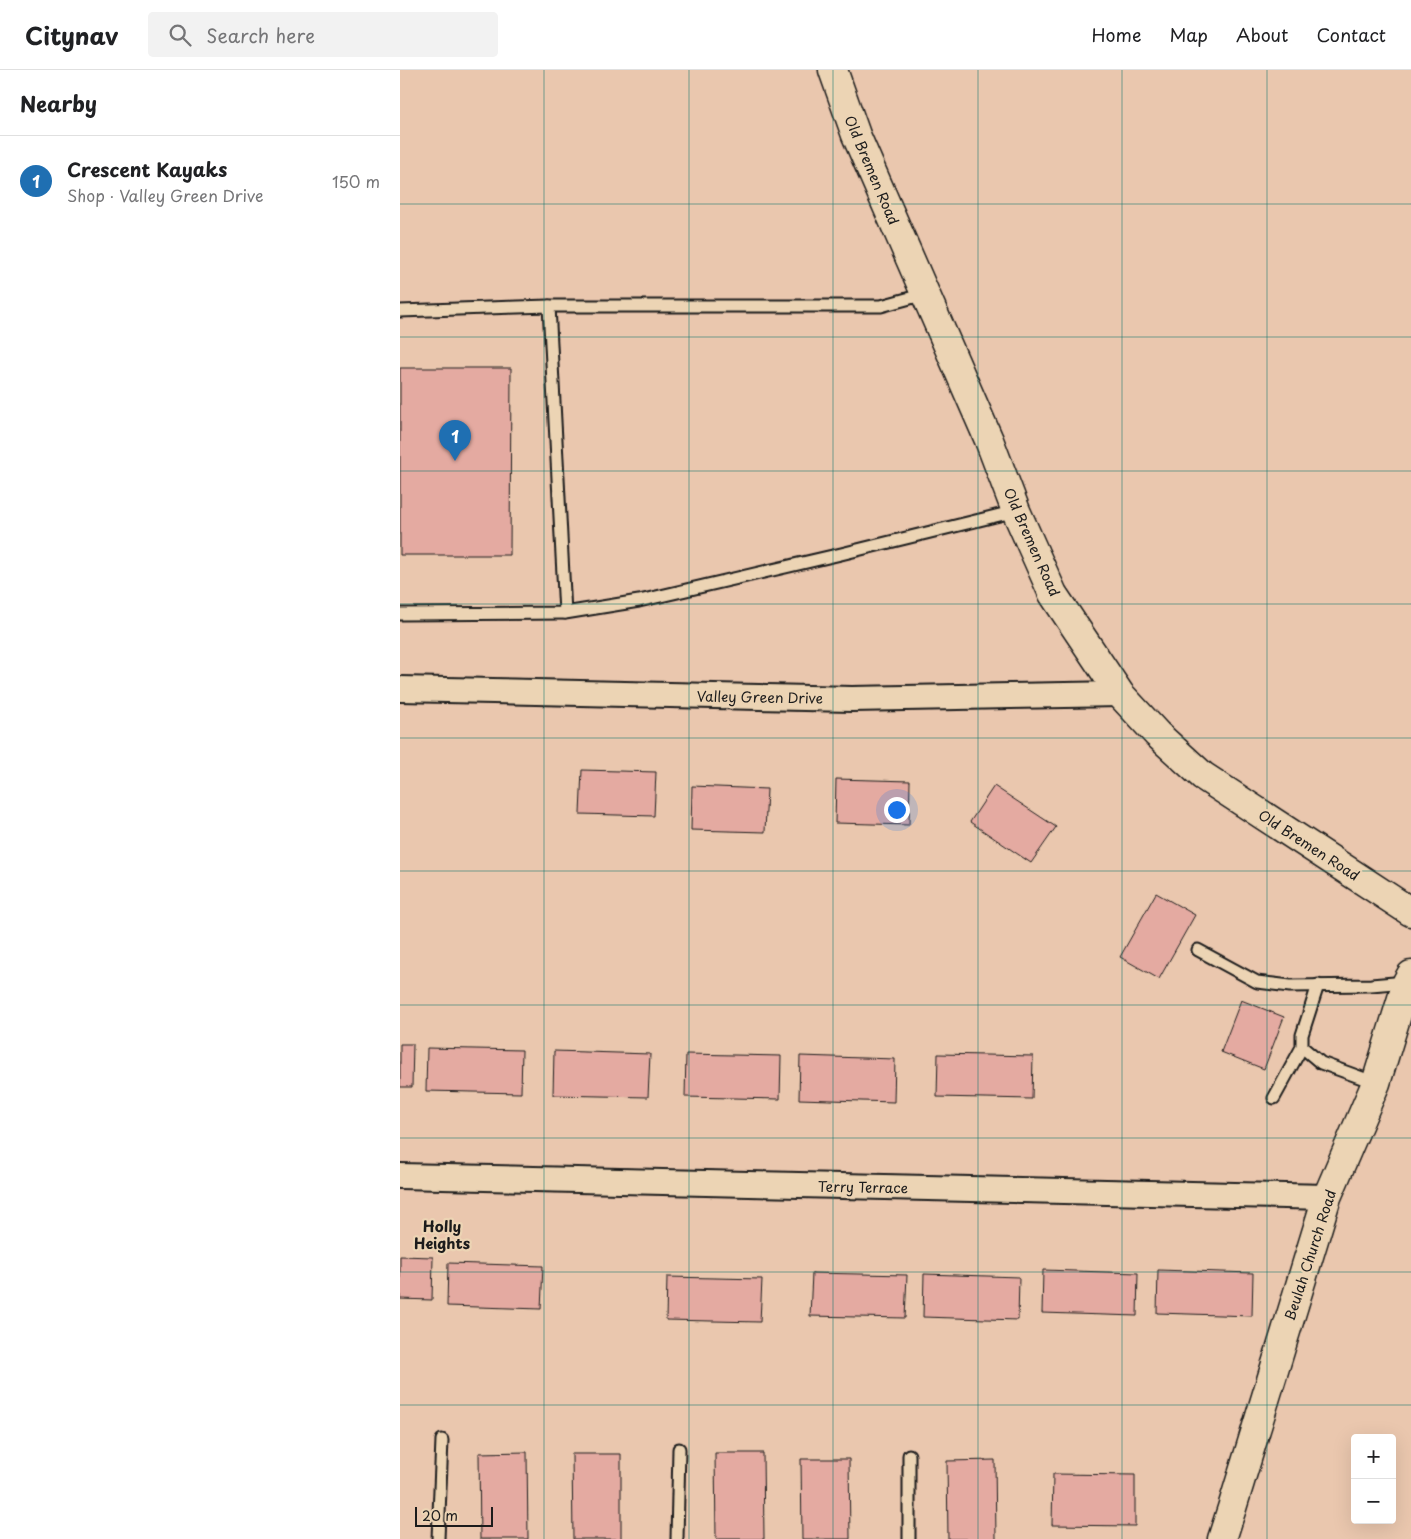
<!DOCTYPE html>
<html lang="en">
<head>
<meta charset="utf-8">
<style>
  :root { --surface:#fff; --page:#f2f2f2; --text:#202124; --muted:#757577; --line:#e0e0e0; --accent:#1f6fb2 }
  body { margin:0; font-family:"Playpen Sans",sans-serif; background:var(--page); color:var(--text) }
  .controls { position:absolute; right:15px; bottom:15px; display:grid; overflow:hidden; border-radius:5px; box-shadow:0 5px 20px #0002 }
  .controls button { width:45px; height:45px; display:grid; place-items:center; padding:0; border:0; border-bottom:1px solid var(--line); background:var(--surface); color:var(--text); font:25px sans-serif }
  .scale { position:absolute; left:15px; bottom:12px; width:78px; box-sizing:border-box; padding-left:5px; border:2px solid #1c1c1c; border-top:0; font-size:14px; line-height:18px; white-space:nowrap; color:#1c1c1c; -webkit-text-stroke:4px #ecd4b4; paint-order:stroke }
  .you { position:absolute; left:496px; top:739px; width:18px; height:18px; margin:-12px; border:4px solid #fff; border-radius:50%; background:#1a73e8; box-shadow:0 0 0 8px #1a73e833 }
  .badge { display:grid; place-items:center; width:32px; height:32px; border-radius:50%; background:var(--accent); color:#fff; font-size:16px; font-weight:700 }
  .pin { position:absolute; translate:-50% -41px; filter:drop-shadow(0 1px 2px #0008) }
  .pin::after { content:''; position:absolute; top:26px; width:18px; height:15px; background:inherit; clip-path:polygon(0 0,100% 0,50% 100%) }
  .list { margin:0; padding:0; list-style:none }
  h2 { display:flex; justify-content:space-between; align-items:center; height:65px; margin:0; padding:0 20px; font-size:21px }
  h2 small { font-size:16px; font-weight:400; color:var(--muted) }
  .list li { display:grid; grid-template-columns:32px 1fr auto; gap:15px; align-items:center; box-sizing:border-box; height:90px; padding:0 20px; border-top:1px solid var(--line) }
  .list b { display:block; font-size:19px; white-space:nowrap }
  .list p { margin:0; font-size:16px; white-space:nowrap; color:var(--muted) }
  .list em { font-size:16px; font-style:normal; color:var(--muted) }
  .icon { flex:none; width:28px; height:28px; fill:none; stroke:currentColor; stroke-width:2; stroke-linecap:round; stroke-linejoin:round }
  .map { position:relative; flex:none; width:1011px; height:1469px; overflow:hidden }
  header { display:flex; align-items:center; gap:30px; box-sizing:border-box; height:70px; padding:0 25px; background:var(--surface); border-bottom:1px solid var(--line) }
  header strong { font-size:24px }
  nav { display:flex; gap:28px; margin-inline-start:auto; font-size:18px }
  .search { width:350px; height:45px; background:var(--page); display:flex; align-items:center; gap:12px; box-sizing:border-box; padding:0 18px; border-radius:5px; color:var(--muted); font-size:19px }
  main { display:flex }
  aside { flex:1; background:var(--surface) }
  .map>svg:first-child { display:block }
  .building { fill:#e4aaa1; stroke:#1c1c1c }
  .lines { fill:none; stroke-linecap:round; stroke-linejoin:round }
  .service-casing { stroke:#1c1c1c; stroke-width:15 }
  .minor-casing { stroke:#1c1c1c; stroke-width:28 }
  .tertiary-casing { stroke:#1c1c1c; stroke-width:31 }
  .service { stroke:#ecd4b4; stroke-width:11 }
  .minor { stroke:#ecd4b4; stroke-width:24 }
  .tertiary { stroke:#ecd4b4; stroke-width:28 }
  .grid { fill:none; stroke:#0f766e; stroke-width:1; stroke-opacity:0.55 }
  .labels { text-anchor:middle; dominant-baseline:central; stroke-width:4.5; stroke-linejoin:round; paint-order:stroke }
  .street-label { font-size:14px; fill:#1c1c1c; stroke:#ecd4b4 }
  .neighbourhood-label { font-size:15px; font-weight:bold; fill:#1c1c1c; stroke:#ecd4b4 }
</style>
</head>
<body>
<header>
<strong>Citynav</strong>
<div class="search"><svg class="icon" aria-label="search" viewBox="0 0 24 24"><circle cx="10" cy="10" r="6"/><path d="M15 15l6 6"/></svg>Search here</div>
<nav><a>Home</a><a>Map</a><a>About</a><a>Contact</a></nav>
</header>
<main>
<aside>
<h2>Nearby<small></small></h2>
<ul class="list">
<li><span class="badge">1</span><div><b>Crescent Kayaks</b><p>Shop · Valley Green Drive</p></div><em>150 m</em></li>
</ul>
</aside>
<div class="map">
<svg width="1011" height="1469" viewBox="0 0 1011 1469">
  <rect width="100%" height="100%" fill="#eac7ae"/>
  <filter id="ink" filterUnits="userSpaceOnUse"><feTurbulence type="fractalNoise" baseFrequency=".02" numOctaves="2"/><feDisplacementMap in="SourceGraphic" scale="10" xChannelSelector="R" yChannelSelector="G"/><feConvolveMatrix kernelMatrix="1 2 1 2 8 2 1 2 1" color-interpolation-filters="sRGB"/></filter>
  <g filter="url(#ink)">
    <g class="building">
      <path d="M0 298H111L110 485H0Z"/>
      <path d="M182 700 256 702 254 746 180 744Z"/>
      <path d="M436 709 510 711 509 755 435 753Z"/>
      <path d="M292 716 367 719 365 762 291 760Z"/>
      <path d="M594 716 656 757 631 793 570 752Z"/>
      <path d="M756 823 795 845 759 909 720 887Z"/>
      <path d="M841 930 884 947 864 999 821 982Z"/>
      <path d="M0 974H13L12 1017H0Z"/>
      <path d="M27 978 122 980 121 1023 26 1021Z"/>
      <path d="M154 981 250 984 248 1027 153 1025Z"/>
      <path d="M286 984 381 986 380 1029 285 1027Z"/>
      <path d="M538 984 633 986 632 1029 537 1027Z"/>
      <path d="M400 986 495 989 494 1032 399 1029Z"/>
      <path d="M0 1186 33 1187 32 1230 0 1229Z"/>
      <path d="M48 1193 143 1196 141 1239 47 1236Z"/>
      <path d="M643 1200 738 1203 737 1246 642 1243Z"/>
      <path d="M758 1200 853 1203 852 1246 757 1243Z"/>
      <path d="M412 1203 507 1205 505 1248 410 1246Z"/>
      <path d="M524 1204 619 1207 618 1250 523 1247Z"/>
      <path d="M267 1207 362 1209 360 1252 266 1250Z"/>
      <path d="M127 1382 128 1469H80L79 1383Z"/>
      <path d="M315 1383H363L364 1469H316Z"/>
      <path d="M172 1384H221V1469H173Z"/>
      <path d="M401 1389H449L450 1469H402Z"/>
      <path d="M595 1390 596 1469H548L547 1391Z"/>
      <path d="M653 1404 735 1405V1456L652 1455Z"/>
    </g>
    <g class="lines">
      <g class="service-casing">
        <g id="service">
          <path d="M149 236 165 543"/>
          <path d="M0 241 149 236H481L525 224"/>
          <path d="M0 544 165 543 239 531 441 484 616 441"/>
          <path d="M798 880 857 912 890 916 971 915 1006 912"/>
          <path d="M918 915 902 965V977L921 993 976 1013"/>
          <path d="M874 1028 902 977"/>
          <path d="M38 1469 42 1370"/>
          <path d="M277 1469 279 1379"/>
          <path d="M509 1469V1385"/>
        </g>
      </g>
      <g class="minor-casing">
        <g id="minor">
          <path d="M0 619 452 629 720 624"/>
          <path d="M0 1106 927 1127"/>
        </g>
      </g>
      <g class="tertiary-casing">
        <g id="tertiary">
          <path d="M433 0 456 65 589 370 616 441 653 524 720 624 757 664 803 706 1011 842"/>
          <path d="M822 1469 832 1438 927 1127 976 1013 1007 912 1011 905"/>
        </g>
      </g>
      <use href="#service" class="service"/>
      <use href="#minor" class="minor"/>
      <use href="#tertiary" class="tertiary"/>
    </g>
  </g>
  <path class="grid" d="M144 0V1469M289 0V1469M433 0V1469M578 0V1469M722 0V1469M867 0V1469M0 134H1011M0 267H1011M0 401H1011M0 534H1011M0 668H1011M0 801H1011M0 935H1011M0 1068H1011M0 1202H1011M0 1335H1011"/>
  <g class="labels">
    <g class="street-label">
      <text transform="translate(472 100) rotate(67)">Old Bremen Road</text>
      <text transform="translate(632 472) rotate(66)">Old Bremen Road</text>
      <text transform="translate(360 627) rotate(1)">Valley Green Drive</text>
      <text transform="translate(909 775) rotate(33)">Old Bremen Road</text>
      <text transform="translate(463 1117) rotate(1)">Terry Terrace</text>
      <text transform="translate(910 1185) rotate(-72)">Beulah Church Road</text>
    </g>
    <g class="neighbourhood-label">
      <text x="42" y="1155">Holly<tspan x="42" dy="17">Heights</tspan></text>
    </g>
  </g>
</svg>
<div class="controls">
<button>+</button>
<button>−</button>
</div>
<div class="scale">20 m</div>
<div class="you"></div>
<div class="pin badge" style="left:55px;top:391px">1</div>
</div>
</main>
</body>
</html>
